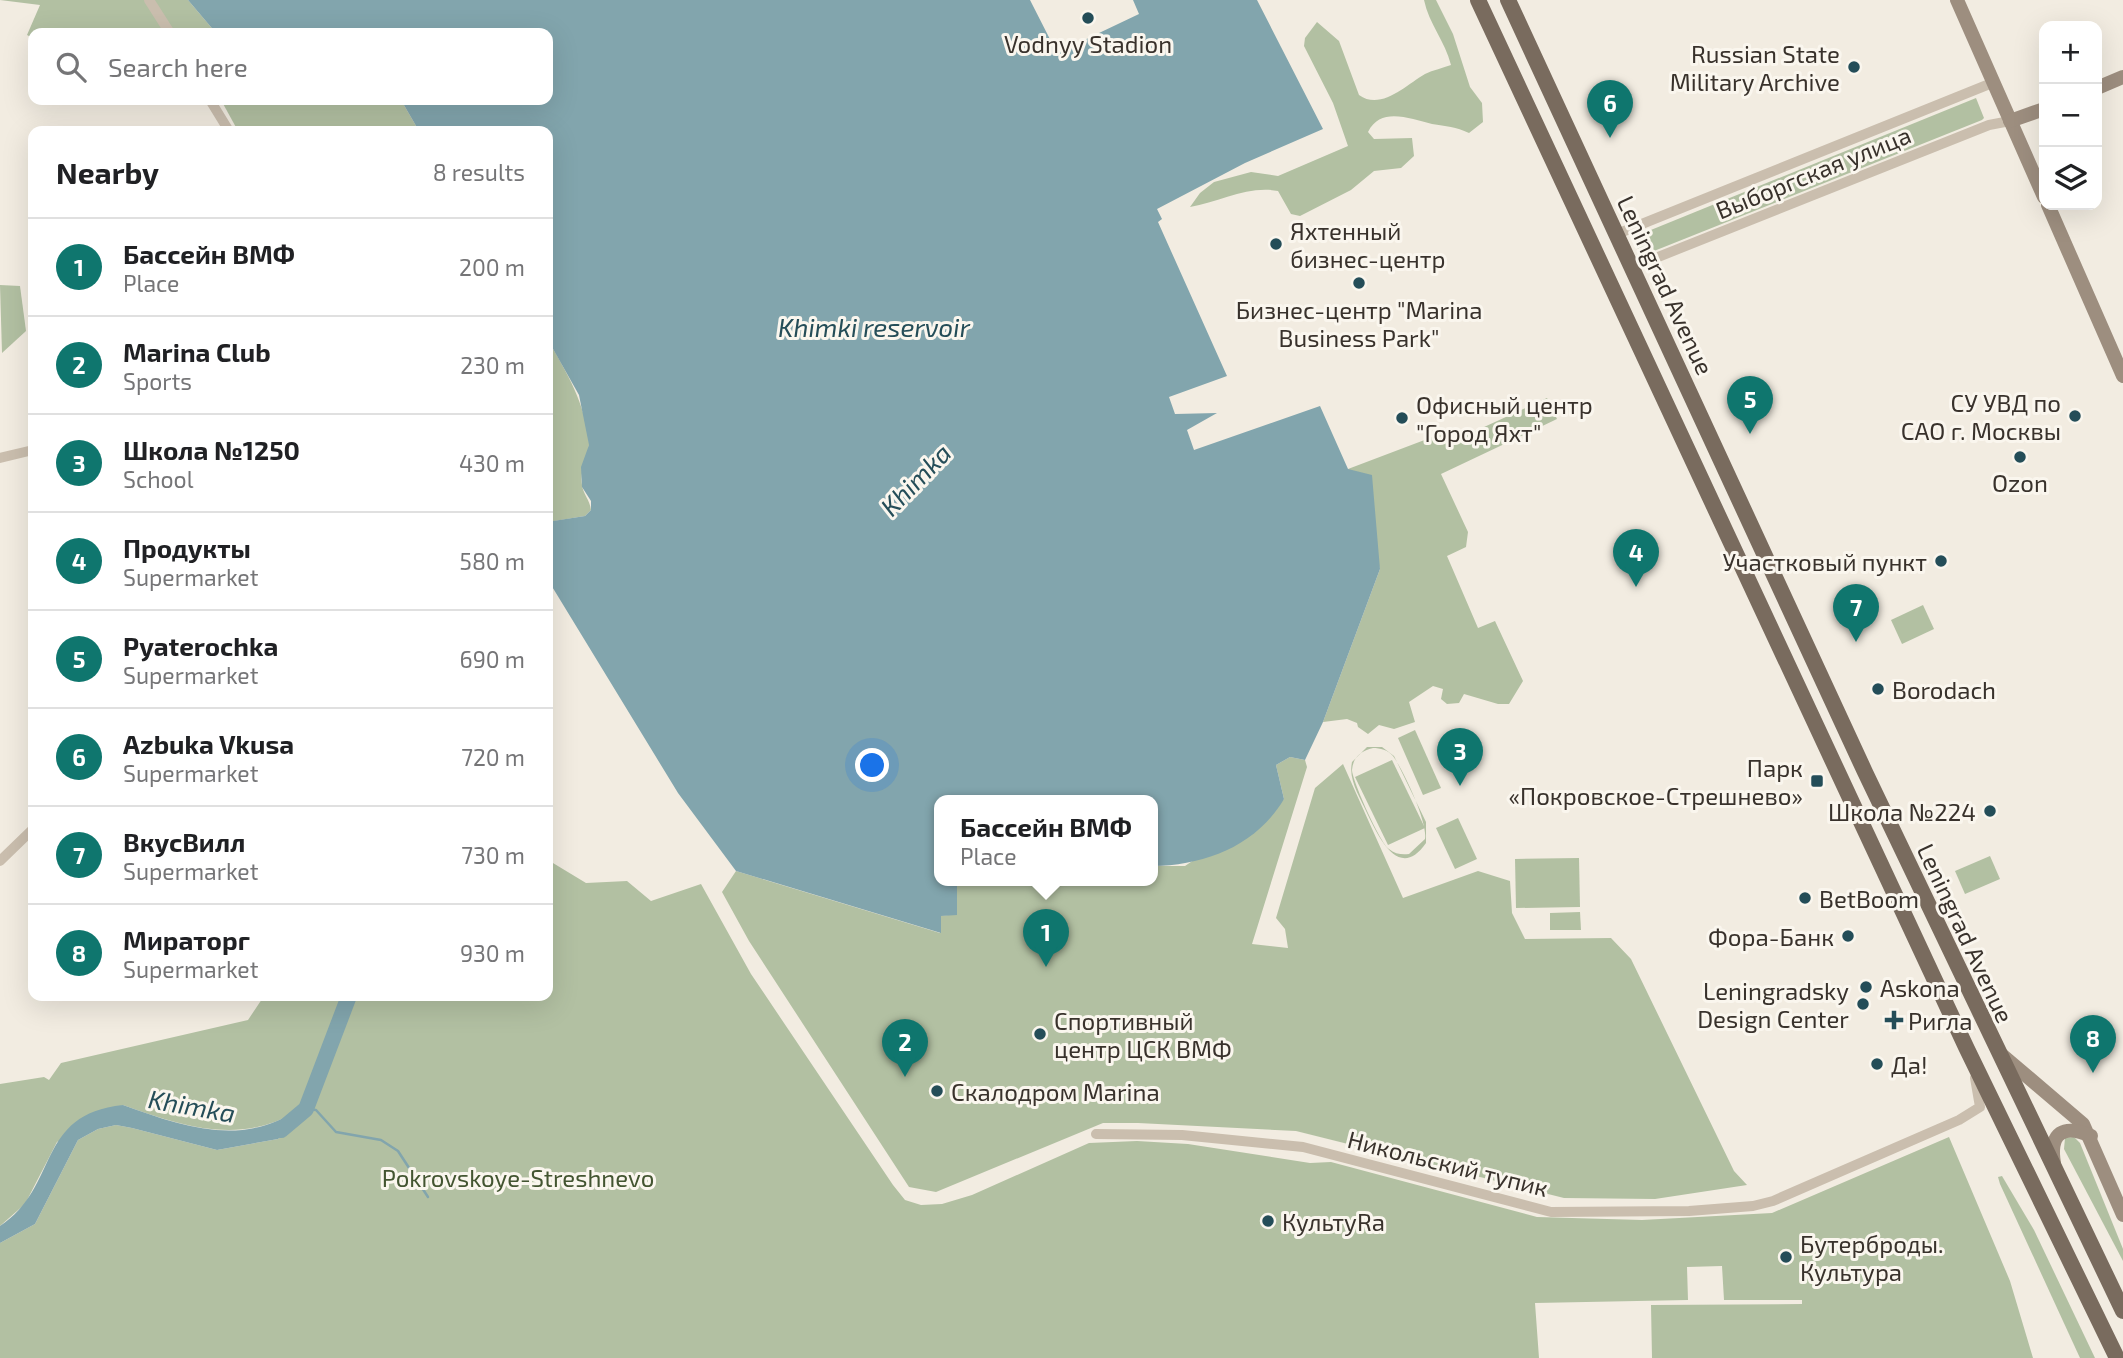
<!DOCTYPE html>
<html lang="en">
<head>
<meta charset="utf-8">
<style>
  :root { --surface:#fff; --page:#f2f2f2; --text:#202124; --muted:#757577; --line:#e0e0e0; --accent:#0f766e }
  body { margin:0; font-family:"Exo 2",sans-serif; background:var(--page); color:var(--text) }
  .controls { position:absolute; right:21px; top:21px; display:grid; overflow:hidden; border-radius:14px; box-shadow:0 7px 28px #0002 }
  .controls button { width:63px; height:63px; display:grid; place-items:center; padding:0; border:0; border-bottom:2px solid var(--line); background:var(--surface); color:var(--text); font:35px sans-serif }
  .you { position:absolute; left:873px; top:766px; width:24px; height:24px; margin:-18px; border:5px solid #fff; border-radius:50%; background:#1a73e8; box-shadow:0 0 0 10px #1a73e833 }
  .badge { display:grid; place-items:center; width:46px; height:46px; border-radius:50%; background:var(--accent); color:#fff; font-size:23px; font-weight:700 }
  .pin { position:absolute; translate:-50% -58px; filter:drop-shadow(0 2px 4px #0008) }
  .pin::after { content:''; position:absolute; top:37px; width:24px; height:21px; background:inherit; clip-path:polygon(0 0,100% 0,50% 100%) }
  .popup { position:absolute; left:934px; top:795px; width:224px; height:91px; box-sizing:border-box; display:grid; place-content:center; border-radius:14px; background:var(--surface); filter:drop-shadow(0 2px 5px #0005); font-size:23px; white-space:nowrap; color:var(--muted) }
  .popup b { font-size:26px; color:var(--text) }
  .popup::after { content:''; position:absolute; left:50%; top:100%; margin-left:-14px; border:14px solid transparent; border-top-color:var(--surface) }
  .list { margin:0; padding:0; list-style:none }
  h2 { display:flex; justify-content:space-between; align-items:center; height:91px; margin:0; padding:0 28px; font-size:30px }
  h2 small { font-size:23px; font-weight:400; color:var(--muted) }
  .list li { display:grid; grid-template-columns:46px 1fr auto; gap:21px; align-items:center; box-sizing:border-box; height:98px; padding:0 28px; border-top:2px solid var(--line) }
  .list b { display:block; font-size:26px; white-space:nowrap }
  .list p { margin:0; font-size:23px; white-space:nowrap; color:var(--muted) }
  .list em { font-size:23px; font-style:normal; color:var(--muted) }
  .icon { flex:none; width:38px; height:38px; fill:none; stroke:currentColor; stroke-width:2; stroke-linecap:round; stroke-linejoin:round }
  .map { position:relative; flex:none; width:2123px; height:1358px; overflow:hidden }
  .search { position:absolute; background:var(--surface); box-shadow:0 7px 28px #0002; left:28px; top:28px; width:525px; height:77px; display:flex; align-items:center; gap:18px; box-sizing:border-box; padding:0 24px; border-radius:14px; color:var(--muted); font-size:26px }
  .panel { position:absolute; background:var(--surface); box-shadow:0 7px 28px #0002; left:28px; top:126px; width:525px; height:875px; border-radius:14px }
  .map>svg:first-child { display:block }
  .green { fill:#b2c0a2; fill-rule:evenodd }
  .water { fill:#82a5ad }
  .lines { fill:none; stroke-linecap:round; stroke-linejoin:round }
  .stream { stroke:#82a5ad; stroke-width:2.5 }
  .river { stroke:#82a5ad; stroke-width:16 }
  .street { stroke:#cabeae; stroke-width:10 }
  .secondary { stroke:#9d8e7f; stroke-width:14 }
  .primary { stroke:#796b5e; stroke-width:16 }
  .poi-dot { fill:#244d58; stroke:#faf6ee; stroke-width:2.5 }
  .labels { text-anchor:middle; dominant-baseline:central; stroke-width:6; stroke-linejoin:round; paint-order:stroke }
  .poi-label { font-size:24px; fill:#39322c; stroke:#faf6ee; text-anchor:start }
  .street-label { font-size:24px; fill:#39322c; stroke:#faf6ee }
  .park-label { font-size:24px; fill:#435531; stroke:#faf6ee }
  .water-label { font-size:26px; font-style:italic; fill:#244d58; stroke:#faf6ee }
</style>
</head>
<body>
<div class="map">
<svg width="2123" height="1358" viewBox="0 0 2123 1358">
  <rect width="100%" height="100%" fill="#f2ece1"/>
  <g class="green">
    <path d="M0 0H188L216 33H33V38L27 35 40 5Z"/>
    <path d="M1424 0H1436L1453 34 1470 87 1482 103 1483 122 1469 133C1456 127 1446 126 1432 124 1410 119 1381 106 1368 132L1374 139 1412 138 1414 156 1401 168 1374 171 1351 190 1300 216 1291 214 1278 191C1249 185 1219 202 1190 207L1200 193 1214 182 1251 172 1278 176 1348 146 1333 103 1304 46 1305 38 1317 22 1339 41 1359 95C1381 111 1406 85 1425 74 1433 70 1443 68 1451 65 1445 41 1429 24 1424 0Z"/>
    <path d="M1976 98 1984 118 1982 120 1649 253H1644L1637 248V237L1641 234Z"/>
    <path d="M221 100H401L419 131H238Z"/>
    <path d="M0 285 20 286 26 331 2 353Z"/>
    <path d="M548 340C567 373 585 403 589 442 590 456 579 469 582 485 583 494 590 500 591 510L585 516 548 522Z"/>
    <path d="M1547 398 1557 419 1441 474 1468 532 1466 547 1447 556 1478 628 1495 621 1523 681 1509 704H1498L1464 694 1459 703 1447 704 1441 699 1443 689 1433 686 1409 702 1415 722 1394 729 1379 725 1368 734 1358 727 1357 723 1347 719 1323 722 1380 569 1348 469 1443 433 1458 439Z"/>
    <path d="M1923 605 1934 629 1902 644 1891 620Z"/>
    <path d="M1415 730 1441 788 1423 795 1398 738Z"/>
    <path d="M1367 747H1382L1394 756 1426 822V843C1399 882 1378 836 1367 813 1360 797 1348 780 1352 762ZM1373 748C1380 748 1388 750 1393 756 1404 771 1428 823 1425 839L1409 854C1402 855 1395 854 1389 849 1380 843 1352 780 1352 770 1353 757 1361 751 1373 748Z"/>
    <path d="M1290 757 1305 760 1307 767 1252 944 1288 948 1285 929 1276 918 1315 788 1343 764 1403 898 1478 871 1510 881 1512 913 1525 939 1611 938 1631 959 1734 1171 1747 1185 1655 1199 1564 1198 1296 1131 1138 1123H1103L936 1192 909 1187 749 941 722 892 736 871 940 933V916L957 914V881H1153V866H1185L1284 799 1276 765Z"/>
    <path d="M1392 760 1425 828 1388 845 1355 777Z"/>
    <path d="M1458 818 1477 859 1455 869 1436 828Z"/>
    <path d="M1990 856 2000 879 1965 894 1955 871Z"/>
    <path d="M1579 858 1580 907 1516 908 1515 859Z"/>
    <path d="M548 860 586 883 627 881 651 901 701 884 751 974 893 1185 905 1200 921 1205 942 1204 972 1195 1089 1143 1137 1141 1188 1144 1310 1163 1331 1162 1537 1217 1642 1220 1772 1213 1949 1137 2010 1281 2033 1358H1652L1651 1305 1802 1304V1300H1724L1722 1266 1687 1267 1688 1300 1535 1303 1539 1358H0V1243L35 1224 78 1140 98 1129 116 1125 132 1128 217 1150 278 1139 300 1123 296 1111C241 1146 181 1126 123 1105L57 1142 25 1204 0 1226V1084L44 1077 49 1080 61 1063 248 1020 264 996H548Z"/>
    <path d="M1580 912 1581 930H1550V913Z"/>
    <path d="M2074 1137 2080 1143 2123 1249V1261L2064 1149 2065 1138Z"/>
    <path d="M2002 1176 2034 1230 2095 1358H2080L2000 1184 1998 1177Z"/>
  </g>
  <g class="water">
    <path d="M188 0H1030L1057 53 1139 14 1133 0H1257L1323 129 1245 163 1157 209 1162 219 1158 222 1227 376 1169 397 1175 414 1217 413 1187 430 1194 450 1320 406 1348 469 1372 475 1380 569 1323 722 1305 760 1290 757 1276 765 1284 799C1256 846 1205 865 1153 866V801H939V881H957V915L941 916V933L736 871 678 793 548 580V533L553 521 585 516 591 510V501L582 487 581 467 589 445 579 395 548 340V131H419L401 100H548V33H216Z"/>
    <path d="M123 1105C181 1126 240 1147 296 1111L301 1123 278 1139 217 1150 132 1128 116 1125 98 1129 78 1140 35 1224 0 1243V1226C60 1187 35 1114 123 1105Z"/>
  </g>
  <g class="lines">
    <path class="stream" d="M306 1109 316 1110 336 1132 381 1140 398 1151 428 1197"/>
    <path class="river" d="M281 1130 306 1109 349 996"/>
    <g class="street">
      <path d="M149 0 170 33"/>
      <path d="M210 100 229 131"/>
      <path d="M1617 234 1992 83"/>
      <path d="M1633 267 1989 125 2010 121"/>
      <path d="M0 458 33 450"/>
      <path d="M0 861 33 829"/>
      <path d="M1096 1134 1182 1135 1303 1147 1551 1212 1689 1211 1753 1206 1773 1201 1959 1120 1980 1107 1975 1078"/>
    </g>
    <g class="secondary">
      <path d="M1957 0 2044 197"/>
      <path d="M2097 88 2123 77"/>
      <path d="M2010 121 2044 109"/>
      <path d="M2048 205 2123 376"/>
      <path d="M2002 1055 2083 1124 2123 1215"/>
      <path d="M2054 1163C2049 1132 2064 1124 2091 1136"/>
    </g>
    <g class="primary">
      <path d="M1478 0 1966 1047 2117 1358"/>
      <path d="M1508 0 1865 772 2123 1311"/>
    </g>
  </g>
  <g class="poi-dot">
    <circle cx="1088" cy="18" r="7"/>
    <circle cx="1854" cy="67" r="7"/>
    <circle cx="1276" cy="244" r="7"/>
    <circle cx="1359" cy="283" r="7"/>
    <circle cx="2075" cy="416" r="7"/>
    <circle cx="1402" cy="418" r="7"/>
    <circle cx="2020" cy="457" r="7"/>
    <circle cx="1941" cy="561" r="7"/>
    <circle cx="1878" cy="689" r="7"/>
    <rect x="1810" y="774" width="14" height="14" rx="3.5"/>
    <circle cx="1990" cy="811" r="7"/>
    <circle cx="1805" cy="898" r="7"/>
    <circle cx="1848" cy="936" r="7"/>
    <circle cx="1866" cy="987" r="7"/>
    <circle cx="1863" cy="1004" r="7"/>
    <path d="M1890.5 1009.5h7v7h7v7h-7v7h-7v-7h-7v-7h7z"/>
    <circle cx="1040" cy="1034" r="7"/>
    <circle cx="1877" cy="1064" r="7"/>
    <circle cx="937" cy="1091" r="7"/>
    <circle cx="1268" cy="1221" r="7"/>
    <circle cx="1786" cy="1257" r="7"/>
  </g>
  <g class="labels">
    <g class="poi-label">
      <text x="1088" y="43" text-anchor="middle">Vodnyy Stadion</text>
      <text x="1840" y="53" text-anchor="end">Russian State<tspan x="1840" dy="28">Military Archive</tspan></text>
      <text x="1290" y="230">Яхтенный<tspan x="1290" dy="28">бизнес-центр</tspan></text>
      <text x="1359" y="309" text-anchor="middle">Бизнес-центр "Marina<tspan x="1359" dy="28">Business Park"</tspan></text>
      <text x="2061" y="402" text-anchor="end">СУ УВД по<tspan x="2061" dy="28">САО г. Москвы</tspan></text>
      <text x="1416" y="404">Офисный центр<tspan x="1416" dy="28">"Город Яхт"</tspan></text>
      <text x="2020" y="482" text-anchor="middle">Ozon</text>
      <text x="1927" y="561" text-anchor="end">Участковый пункт</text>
      <text x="1892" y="689">Borodach</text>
      <text x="1803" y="767" text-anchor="end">Парк<tspan x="1803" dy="28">«Покровское-Стрешнево»</tspan></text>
      <text x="1976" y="811" text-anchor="end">Школа №224</text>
      <text x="1819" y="898">BetBoom</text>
      <text x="1834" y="936" text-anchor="end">Фора-Банк</text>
      <text x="1880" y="987">Askona</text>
      <text x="1849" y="990" text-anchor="end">Leningradsky<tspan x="1849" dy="28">Design Center</tspan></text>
      <text x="1054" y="1020">Спортивный<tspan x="1054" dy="28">центр ЦСК ВМФ</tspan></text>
      <text x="1908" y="1020">Ригла</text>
      <text x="1891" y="1064">Да!</text>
      <text x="951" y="1091">Скалодром Marina</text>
      <text x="1282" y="1221">КультуRа</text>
      <text x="1800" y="1243">Бутерброды.<tspan x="1800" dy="28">Культура</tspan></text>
    </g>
    <g class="street-label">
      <text transform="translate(1813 172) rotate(-22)">Выборгская улица</text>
      <text transform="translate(1666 285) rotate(65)">Leningrad Avenue</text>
      <text transform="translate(1966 933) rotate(65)">Leningrad Avenue</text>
      <text transform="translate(1448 1163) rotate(14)">Никольский тупик</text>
    </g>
    <g class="park-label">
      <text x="518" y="1177">Pokrovskoye-Streshnevo</text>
    </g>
    <g class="water-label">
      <text x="874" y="326">Khimki reservoir</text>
      <text transform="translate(915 479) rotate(-46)">Khimka</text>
      <text transform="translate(192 1105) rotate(10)">Khimka</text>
    </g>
  </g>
</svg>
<div class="controls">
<button>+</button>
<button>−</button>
<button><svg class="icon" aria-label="layers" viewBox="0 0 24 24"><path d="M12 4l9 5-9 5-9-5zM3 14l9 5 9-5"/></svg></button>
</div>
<div class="you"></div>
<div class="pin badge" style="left:1046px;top:967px">1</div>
<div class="popup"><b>Бассейн ВМФ</b>Place</div>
<div class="pin badge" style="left:905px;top:1077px">2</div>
<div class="pin badge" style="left:1460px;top:786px">3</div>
<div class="pin badge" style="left:1636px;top:587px">4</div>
<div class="pin badge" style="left:1750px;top:434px">5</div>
<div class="pin badge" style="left:1610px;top:138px">6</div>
<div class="pin badge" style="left:1856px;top:642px">7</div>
<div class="pin badge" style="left:2093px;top:1073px">8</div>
<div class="search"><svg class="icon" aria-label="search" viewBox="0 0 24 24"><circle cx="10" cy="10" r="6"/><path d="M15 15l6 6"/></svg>Search here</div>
<section class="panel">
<h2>Nearby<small>8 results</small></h2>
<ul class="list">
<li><span class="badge">1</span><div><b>Бассейн ВМФ</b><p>Place</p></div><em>200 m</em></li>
<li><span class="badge">2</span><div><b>Marina Club</b><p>Sports</p></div><em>230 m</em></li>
<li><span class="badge">3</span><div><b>Школа №1250</b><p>School</p></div><em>430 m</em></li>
<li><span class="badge">4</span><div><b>Продукты</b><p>Supermarket</p></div><em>580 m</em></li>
<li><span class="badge">5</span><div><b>Pyaterochka</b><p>Supermarket</p></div><em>690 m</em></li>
<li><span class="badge">6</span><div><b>Azbuka Vkusa</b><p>Supermarket</p></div><em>720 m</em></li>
<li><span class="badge">7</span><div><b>ВкусВилл</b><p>Supermarket</p></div><em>730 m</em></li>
<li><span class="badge">8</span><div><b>Мираторг</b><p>Supermarket</p></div><em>930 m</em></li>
</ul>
</section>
</div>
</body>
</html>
